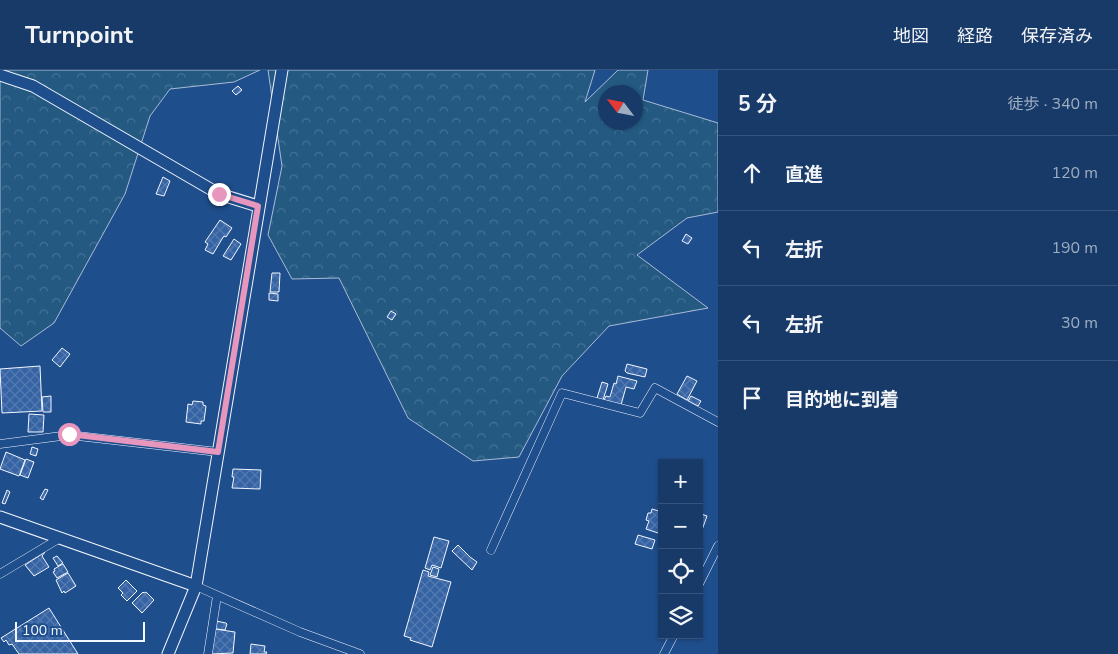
<!DOCTYPE html>
<html lang="ja">
<head>
<meta charset="utf-8">
<style>
  :root { --surface:#173a69; --page:#244571; --text:#f1f3f6; --muted:#9eadc0; --line:#36547d }
  body { margin:0; font-family:"Nunito Sans","Noto Sans JP",sans-serif; background:var(--page); color:var(--text) }
  .controls { position:absolute; right:15px; bottom:15px; display:grid; overflow:hidden; border-radius:0px; box-shadow:0 1px 4px #0004 }
  .controls button { width:45px; height:45px; display:grid; place-items:center; padding:0; border:0; border-bottom:1px solid var(--line); background:var(--surface); color:var(--text); font:25px sans-serif }
  .compass { position:absolute; left:598px; top:15px; width:45px; height:45px; border-radius:50%; background:var(--surface); box-shadow:0 1px 4px #0004; rotate:302deg }
  .scale { position:absolute; left:15px; bottom:12px; width:130px; box-sizing:border-box; padding-left:5px; border:2px solid #f2f6ff; border-top:0; font-size:14px; line-height:18px; white-space:nowrap; color:#f2f6ff; -webkit-text-stroke:4px #1f4e8c; paint-order:stroke }
  .stop { position:absolute; width:15px; height:15px; margin:-11px; border:4px solid #e797bd; border-radius:50%; background:#fff }
  .stop.end { background:#e797bd; border-color:#fff; box-shadow:0 1px 5px #0008 }
  .list { margin:0; padding:0; list-style:none }
  h2 { display:flex; justify-content:space-between; align-items:center; height:65px; margin:0; padding:0 20px; font-size:21px }
  h2 small { font-size:16px; font-weight:400; color:var(--muted) }
  .list li { display:grid; grid-template-columns:32px 1fr auto; gap:15px; align-items:center; box-sizing:border-box; height:75px; padding:0 20px; border-top:1px solid var(--line) }
  .list b { display:block; font-size:19px; white-space:nowrap }
  .list em { font-size:16px; font-style:normal; color:var(--muted) }
  .icon { flex:none; width:28px; height:28px; fill:none; stroke:currentColor; stroke-width:2; stroke-linecap:round; stroke-linejoin:round }
  .map { position:relative; flex:none; width:718px; height:584px; overflow:hidden }
  header { display:flex; align-items:center; gap:30px; box-sizing:border-box; height:70px; padding:0 25px; background:var(--surface); border-bottom:1px solid var(--line) }
  header strong { font-size:24px }
  nav { display:flex; gap:28px; margin-inline-start:auto; font-size:18px }
  main { display:flex }
  aside { flex:1; background:var(--surface) }
  .map>svg:first-child { display:block }
  .forest { fill:url(#forest-crowns); stroke:#a8bbd7; fill-rule:evenodd }
  .building { fill:url(#building-cross-hatch); stroke:#f2f6ff }
  .lines { fill:none; stroke-linecap:round; stroke-linejoin:round }
  .street-casing { stroke:#f2f6ff; stroke-width:9 }
  .secondary-casing { stroke:#f2f6ff; stroke-width:13 }
  .street { stroke:#1f4e8c; stroke-width:8 }
  .secondary { stroke:#1f4e8c; stroke-width:11 }
  .route { stroke:#e797bd; stroke-width:6 }
</style>
</head>
<body>
<header>
<strong>Turnpoint</strong>
<nav><a>地図</a><a>経路</a><a>保存済み</a></nav>
</header>
<main>
<div class="map">
<svg width="718" height="584" viewBox="0 0 718 584">
  <defs>
    <pattern id="forest-crowns" width="20" height="18" patternUnits="userSpaceOnUse" patternTransform="scale(1.25)"><rect width="20" height="18" fill="#245a82"/><path d="M2 6a3 3 0 1 1 6 0M12 15a3 3 0 1 1 6 0" fill="none" stroke="#447295"/></pattern>
    <pattern id="building-cross-hatch" width="8" height="8" patternUnits="userSpaceOnUse" patternTransform="scale(1.25)"><rect width="8" height="8" fill="#3563a3"/><path d="M0 0l8 8M0 8l8-8" fill="none" stroke="#537ab1"/></pattern>
  </defs>
  <rect width="100%" height="100%" fill="#1f4e8c"/>
  <g class="forest">
    <path d="M0 0H260L234 12 170 19 150 46 125 124 54 253 21 276 0 258Z"/>
    <path d="M268 0H595L585 32 618 0H648L643 30 718 53V142L687 148 637 185 708 238 609 256 562 306 519 387 473 391 408 348 339 208 292 209 268 165 282 96ZM606 22H636V52H606Z"/>
  </g>
  <g class="building">
    <path d="M238 16 242 20 236 25 232 21Z"/>
    <path d="M163 107 170 111 164 126 156 124Z"/>
    <path d="M220 150 232 158 226 167 224 166 222 169 213 184 205 180 208 174 205 172Z"/>
    <path d="M686 164 692 168 688 174 682 171Z"/>
    <path d="M234 169 241 174 231 190 223 186Z"/>
    <path d="M272 203H280L279 222H270Z"/>
    <path d="M269 223 278 224V231L269 230Z"/>
    <path d="M391 241 396 244 392 250 387 247Z"/>
    <path d="M62 278 70 284 60 297 52 290Z"/>
    <path d="M627 294 647 299 645 307 627 303 625 301Z"/>
    <path d="M40 296 42 341 2 343 0 299Z"/>
    <path d="M618 306 637 311 634 319 626 317 621 335 604 330 606 326 610 327 614 313 616 314Z"/>
    <path d="M687 306 697 311 687 330 677 324Z"/>
    <path d="M602 312 608 314 603 330 597 328Z"/>
    <path d="M51 326V342H43L42 327Z"/>
    <path d="M691 326 701 331 698 336 688 331Z"/>
    <path d="M193 331 203 332V335L206 336 204 351H201V354L186 352 188 334 192 335Z"/>
    <path d="M29 344 44 345 43 362H28Z"/>
    <path d="M32 377 38 379 36 386 30 384Z"/>
    <path d="M6 382 25 390 19 406 0 399Z"/>
    <path d="M26 389 34 392 28 408 20 405Z"/>
    <path d="M233 399 261 400 260 419 232 418 234 407H232Z"/>
    <path d="M45 419 48 420 43 430 40 428Z"/>
    <path d="M7 420 10 422 5 434 2 433Z"/>
    <path d="M652 439 662 442 661 464 646 459 649 451 646 450 648 443H651Z"/>
    <path d="M699 443 707 446 702 460 699 459Z"/>
    <path d="M638 465 655 470 652 479 635 474Z"/>
    <path d="M434 467 449 471 441 498 432 495 430 500 425 498Z"/>
    <path d="M458 475 470 487 477 492 472 500 452 481Z"/>
    <path d="M45 482 42 486 49 497 34 506 25 495Z"/>
    <path d="M57 486 63 493 58 496 53 488Z"/>
    <path d="M63 494 68 502 57 508 53 502 55 501 54 499Z"/>
    <path d="M433 497 439 499 437 507 430 505Z"/>
    <path d="M423 500 429 502 428 506 451 512 432 577 410 570 411 568 404 566Z"/>
    <path d="M68 503 76 516 65 523 64 521 62 523 56 510Z"/>
    <path d="M126 510 137 521 127 531 121 525 123 523 118 518Z"/>
    <path d="M143 522 144 523 146 522 154 530 142 543 132 533Z"/>
    <path d="M49 538 78 584H19L12 574 9 575 6 570 4 572 1 568Z"/>
    <path d="M216 551 226 553 227 554 225 560 215 559Z"/>
    <path d="M215 559 235 562 233 583 211 584Z"/>
    <path d="M251 574 265 576 264 582H267L266 584H250Z"/>
  </g>
  <g class="lines">
    <g class="street-casing">
      <g id="street">
        <path d="M0 374 69 365 218 382"/>
        <path d="M491 480 562 323 640 343 655 318 718 352"/>
        <path d="M0 504 60 468"/>
        <path d="M699 514 718 476"/>
        <path d="M196 516 300 562 360 584"/>
        <path d="M208 584 217 526"/>
        <path d="M664 584 674 565"/>
      </g>
    </g>
    <g class="secondary-casing">
      <g id="secondary">
        <path d="M0 5 33 16 219 124 258 136"/>
        <path d="M0 447 196 516"/>
        <path d="M168 584 196 516 282 0"/>
      </g>
    </g>
    <use href="#street" class="street"/>
    <use href="#secondary" class="secondary"/>
  </g>
  <g class="lines">
    <path class="route" d="M69 364 218 382 258 136 219 124"/>
  </g>
</svg>
<div class="controls">
<button>+</button>
<button>−</button>
<button><svg class="icon" aria-label="locate" viewBox="0 0 24 24"><circle cx="12" cy="12" r="6"/><path d="M12 2v4M12 18v4M2 12h4M18 12h4"/></svg></button>
<button><svg class="icon" aria-label="layers" viewBox="0 0 24 24"><path d="M12 4l9 5-9 5-9-5zM3 14l9 5 9-5"/></svg></button>
</div>
<svg class="compass" viewBox="-18 -18 36 36"><path d="M0-13l5 13h-10z" fill="#e53935"/><path d="M0 13l5-13h-10z" fill="#9eadc0"/></svg>
<div class="scale">100 m</div>
<div class="stop" style="left:69px;top:364px"></div>
<div class="stop end" style="left:219px;top:124px"></div>
</div>
<aside>
<h2>5 分<small>徒歩 · 340 m</small></h2>
<ul class="list">
<li><svg class="icon" aria-label="ahead" viewBox="0 0 24 24"><path d="M12 20V5M6 11l6-6 6 6"/></svg><div><b>直進</b></div><em>120 m</em></li>
<li><svg class="icon" aria-label="left" viewBox="0 0 24 24"><path d="M17 20v-9H6M10 6l-5 5 5 5"/></svg><div><b>左折</b></div><em>190 m</em></li>
<li><svg class="icon" aria-label="left" viewBox="0 0 24 24"><path d="M17 20v-9H6M10 6l-5 5 5 5"/></svg><div><b>左折</b></div><em>30 m</em></li>
<li><svg class="icon" aria-label="arrive" viewBox="0 0 24 24"><path d="M6 21V4h12l-3 4 3 4H6"/></svg><div><b>目的地に到着</b></div></li>
</ul>
</aside>
</main>
</body>
</html>
